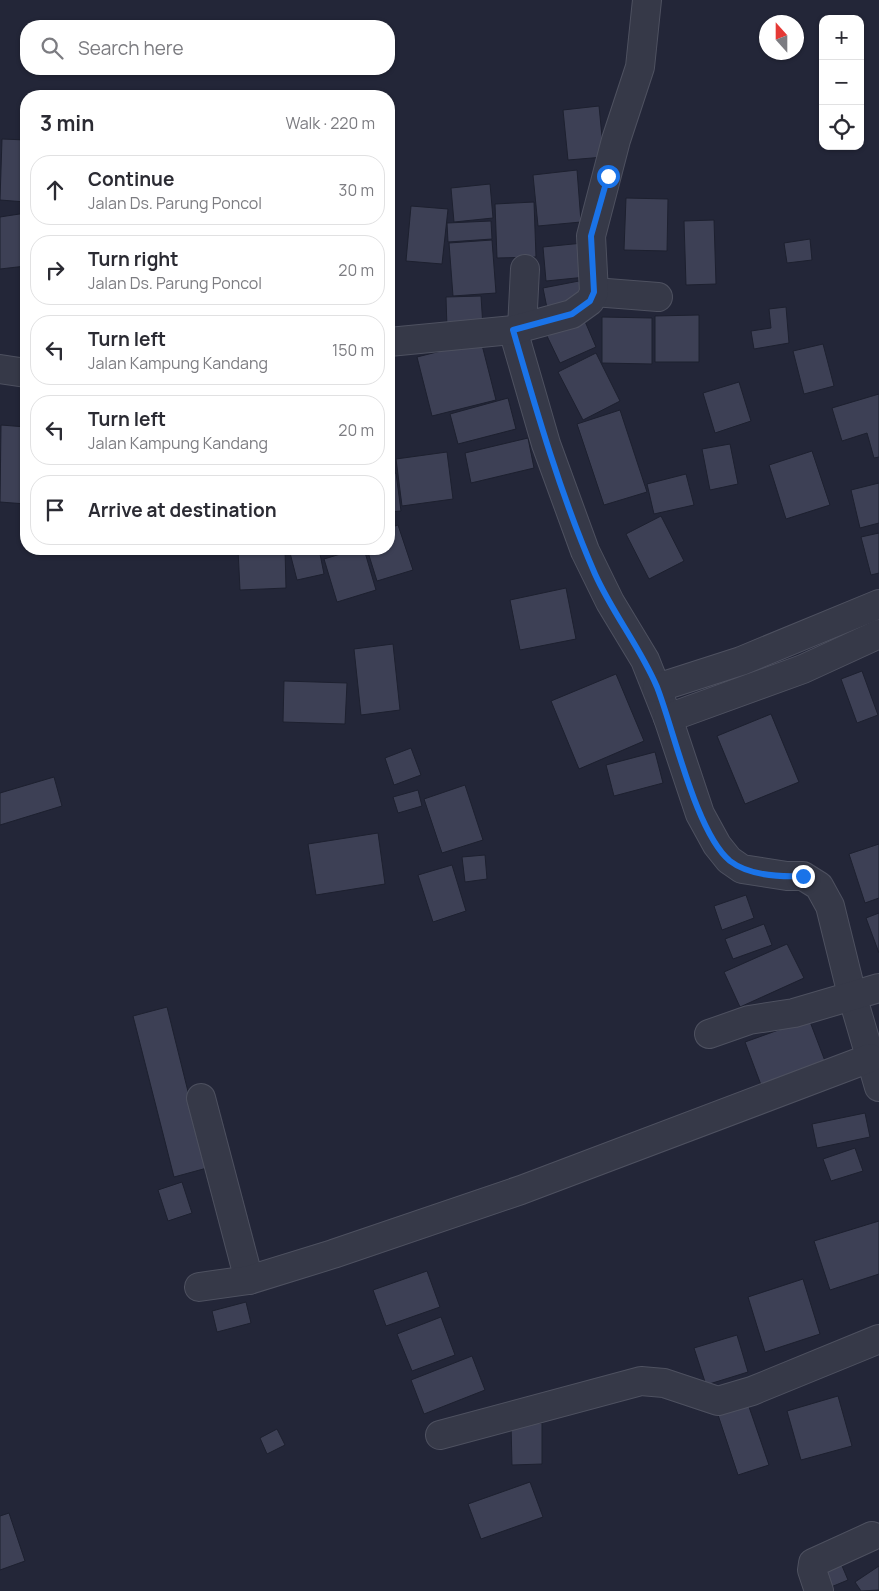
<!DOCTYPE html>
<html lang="en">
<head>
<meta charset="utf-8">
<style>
  :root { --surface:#fff; --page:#f2f2f3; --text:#2b2b33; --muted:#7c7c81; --line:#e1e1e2 }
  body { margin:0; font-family:Manrope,sans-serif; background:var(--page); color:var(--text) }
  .controls { position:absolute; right:15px; top:15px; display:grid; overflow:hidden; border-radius:10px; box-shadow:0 1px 4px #0004 }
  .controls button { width:45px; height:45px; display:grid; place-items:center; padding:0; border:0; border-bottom:1px solid var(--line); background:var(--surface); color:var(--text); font:25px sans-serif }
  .compass { position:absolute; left:759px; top:15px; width:45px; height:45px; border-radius:50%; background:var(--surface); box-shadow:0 1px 4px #0004; rotate:339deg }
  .stop { position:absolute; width:15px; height:15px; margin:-11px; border:4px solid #1a73e8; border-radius:50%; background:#fff }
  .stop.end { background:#1a73e8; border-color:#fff; box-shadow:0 1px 5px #0008 }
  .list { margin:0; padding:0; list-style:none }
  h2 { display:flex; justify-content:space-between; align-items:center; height:65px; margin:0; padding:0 20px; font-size:21px }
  h2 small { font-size:16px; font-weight:400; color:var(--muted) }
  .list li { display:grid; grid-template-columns:32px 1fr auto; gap:15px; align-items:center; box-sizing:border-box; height:70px; margin:0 10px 10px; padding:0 10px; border:1px solid var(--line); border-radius:20px }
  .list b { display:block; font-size:19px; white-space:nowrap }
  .list p { margin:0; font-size:16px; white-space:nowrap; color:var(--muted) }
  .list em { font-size:16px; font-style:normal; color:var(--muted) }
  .icon { flex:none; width:28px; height:28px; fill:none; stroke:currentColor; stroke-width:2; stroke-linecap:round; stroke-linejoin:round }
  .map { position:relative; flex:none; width:879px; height:1591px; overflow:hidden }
  .search { position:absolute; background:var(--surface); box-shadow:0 1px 4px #0004; left:20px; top:20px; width:375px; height:55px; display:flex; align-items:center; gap:12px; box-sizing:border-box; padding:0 18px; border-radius:20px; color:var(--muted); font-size:19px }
  .panel { position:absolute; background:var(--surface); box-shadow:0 1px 4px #0004; left:20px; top:90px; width:375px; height:465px; border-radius:20px }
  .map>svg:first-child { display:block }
  .building { fill:#3d4055; stroke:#1d202f }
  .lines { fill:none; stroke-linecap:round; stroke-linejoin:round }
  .minor-casing { stroke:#4e5160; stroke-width:30 }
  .minor { stroke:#363948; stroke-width:28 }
  .route { stroke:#1a73e8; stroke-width:6 }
</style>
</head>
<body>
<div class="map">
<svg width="879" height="1591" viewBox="0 0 879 1591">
  <rect width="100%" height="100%" fill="#232638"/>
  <g class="building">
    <path d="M599 106 604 157 568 160 563 110Z"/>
    <path d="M2 139 26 140V202L0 200Z"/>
    <path d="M577 170 581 222 538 226 533 175Z"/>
    <path d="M490 184 493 218 454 222 451 188Z"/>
    <path d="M626 198 668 199 667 251 624 250Z"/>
    <path d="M534 202 536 257 497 258 495 204Z"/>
    <path d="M411 206 448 209 442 264 406 261Z"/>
    <path d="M26 213V266L0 269V217Z"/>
    <path d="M714 220 716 284 686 285 684 221Z"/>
    <path d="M491 221 492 239 448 242 447 223Z"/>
    <path d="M810 239 812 260 787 263 784 243Z"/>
    <path d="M492 240 496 293 453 296 449 243Z"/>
    <path d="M583 243 586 277 546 281 543 247Z"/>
    <path d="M579 281 584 305 548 313 543 288Z"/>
    <path d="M481 296 483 327 447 328 446 297Z"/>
    <path d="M786 307 789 343 754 349 751 331 771 328 769 309Z"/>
    <path d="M699 315V362H655V316Z"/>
    <path d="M602 317 652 318V364L602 363Z"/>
    <path d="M584 319 596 347 560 363 547 336Z"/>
    <path d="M481 341 496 400 432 416 417 357Z"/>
    <path d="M823 344 834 386 804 394 793 351Z"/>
    <path d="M596 353 620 401 583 420 558 372Z"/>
    <path d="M739 382 751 421 715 433 703 393Z"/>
    <path d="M879 394V457L874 458 867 433 842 441 832 408Z"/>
    <path d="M508 398 516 429 458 444 450 414Z"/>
    <path d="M620 410 647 492 604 505 577 424Z"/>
    <path d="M389 416 393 456 389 457Z"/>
    <path d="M1 425 26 427V504L0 502Z"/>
    <path d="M528 438 534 468 471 483 465 453Z"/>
    <path d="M730 444 738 484 710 490 702 449Z"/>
    <path d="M812 451 830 505 786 519 769 465Z"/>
    <path d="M447 452 453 499 402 506 396 459Z"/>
    <path d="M396 473 401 511 389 512V474Z"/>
    <path d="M686 474 694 505 654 514 647 484Z"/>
    <path d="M879 483V523L860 528 851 490Z"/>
    <path d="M661 516 684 561 649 579 626 534Z"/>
    <path d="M398 525 413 570 377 581 367 549H389V528Z"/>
    <path d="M879 533V573L871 575 861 537Z"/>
    <path d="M238 549H285L286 588 240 590Z"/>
    <path d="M289 549H319L324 574 297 580Z"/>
    <path d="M357 549H364L376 590 337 602 324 559Z"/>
    <path d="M566 588 576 639 520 650 510 600Z"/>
    <path d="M393 644 400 710 361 715 354 649Z"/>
    <path d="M862 671 878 715 857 723 841 679Z"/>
    <path d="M616 674 644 741 579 769 551 701Z"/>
    <path d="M284 681 347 683 345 724 283 722Z"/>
    <path d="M771 714 799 782 745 804 717 736Z"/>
    <path d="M411 748 421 775 394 785 385 758Z"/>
    <path d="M655 752 663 783 614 796 606 765Z"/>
    <path d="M54 777 62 806 0 825V793Z"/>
    <path d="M465 785 483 840 442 853 424 799Z"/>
    <path d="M418 790 422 806 398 813 393 797Z"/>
    <path d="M378 833 385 884 316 895 308 844Z"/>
    <path d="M879 844V898L865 903 849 854Z"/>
    <path d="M485 855 487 879 465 882 462 857Z"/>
    <path d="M452 865 466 911 433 922 418 875Z"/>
    <path d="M746 895 754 918 722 930 714 906Z"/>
    <path d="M879 913V953L866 918Z"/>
    <path d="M764 924 772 945 733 959 725 939Z"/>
    <path d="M787 944 804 978 740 1007 724 972Z"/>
    <path d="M167 1007 207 1168 174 1177 133 1016Z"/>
    <path d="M809 1019 828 1069 764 1093 745 1042Z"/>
    <path d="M865 1113 870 1137 817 1148 812 1124Z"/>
    <path d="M855 1148 863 1171 831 1181 823 1159Z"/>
    <path d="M182 1182 192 1213 168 1221 158 1190Z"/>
    <path d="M879 1221V1274L830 1290 814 1241Z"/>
    <path d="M427 1271 440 1307 386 1326 373 1290Z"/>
    <path d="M803 1279 820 1334 765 1352 748 1297Z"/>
    <path d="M246 1302 251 1323 217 1332 212 1311Z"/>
    <path d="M441 1317 455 1355 412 1371 397 1334Z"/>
    <path d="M737 1335 748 1372 706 1385 694 1348Z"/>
    <path d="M472 1356 485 1390 424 1414 411 1380Z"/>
    <path d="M838 1396 852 1446 801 1460 787 1411Z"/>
    <path d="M747 1401 769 1465 738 1475 717 1412Z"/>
    <path d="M542 1423V1464L512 1465 511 1424Z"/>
    <path d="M277 1429 285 1445 267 1454 260 1438Z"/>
    <path d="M530 1482 543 1517 481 1539 468 1504Z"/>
    <path d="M9 1513 25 1561 0 1570V1516Z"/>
    <path d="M840 1561 848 1580 831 1587 823 1568Z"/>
    <path d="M879 1566V1590L861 1591 855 1582Z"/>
  </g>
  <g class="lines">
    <g class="minor-casing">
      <g id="minor">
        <path d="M594 292 658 297"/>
        <path d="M522 328 525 269"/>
        <path d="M513 330 546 444 585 551 610 602 645 660 668 718 700 814 717 845 729 860 742 869 787 876H803L819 886 830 906 852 995 879 1087"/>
        <path d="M389 342 513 330 572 314 590 301 594 292 591 236 616 140 640 67 647 0"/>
        <path d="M0 369 26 373"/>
        <path d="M657 688 741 661 879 604"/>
        <path d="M668 718 803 669 879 634"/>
        <path d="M709 1034 749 1020 794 1013 879 988"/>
        <path d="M201 1098 249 1280"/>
        <path d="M199 1287 249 1280 333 1254 521 1190 870 1058"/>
        <path d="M440 1435 641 1381 664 1383 718 1401 752 1391 879 1339"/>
        <path d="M819 1591 812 1570 813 1563 872 1536"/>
      </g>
    </g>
    <use href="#minor" class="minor"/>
  </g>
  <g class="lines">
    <path class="route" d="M608 176 591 236 594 292 590 301 572 314 513 330C537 413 561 496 595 574 613 614 640 647 657 687 674 730 696 833 730 861 748 875 780 877 803 876"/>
  </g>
</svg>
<div class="controls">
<button>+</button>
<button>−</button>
<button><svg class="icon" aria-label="locate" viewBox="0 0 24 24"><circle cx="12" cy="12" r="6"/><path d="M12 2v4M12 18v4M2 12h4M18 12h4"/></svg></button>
</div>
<svg class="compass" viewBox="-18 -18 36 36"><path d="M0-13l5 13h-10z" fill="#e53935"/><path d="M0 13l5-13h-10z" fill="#7c7c81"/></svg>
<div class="stop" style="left:608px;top:176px"></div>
<div class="stop end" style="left:803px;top:876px"></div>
<div class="search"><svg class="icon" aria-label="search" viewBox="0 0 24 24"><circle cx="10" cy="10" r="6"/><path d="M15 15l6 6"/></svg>Search here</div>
<section class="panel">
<h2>3 min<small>Walk · 220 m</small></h2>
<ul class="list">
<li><svg class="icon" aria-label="ahead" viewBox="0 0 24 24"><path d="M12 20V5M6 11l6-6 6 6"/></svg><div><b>Continue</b><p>Jalan Ds. Parung Poncol</p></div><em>30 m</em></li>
<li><svg class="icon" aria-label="right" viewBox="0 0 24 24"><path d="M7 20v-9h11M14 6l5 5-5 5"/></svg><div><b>Turn right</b><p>Jalan Ds. Parung Poncol</p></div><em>20 m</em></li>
<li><svg class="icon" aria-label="left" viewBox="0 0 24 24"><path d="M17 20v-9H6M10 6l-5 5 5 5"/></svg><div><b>Turn left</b><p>Jalan Kampung Kandang</p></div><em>150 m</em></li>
<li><svg class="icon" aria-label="left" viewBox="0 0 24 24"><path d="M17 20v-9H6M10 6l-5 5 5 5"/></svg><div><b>Turn left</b><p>Jalan Kampung Kandang</p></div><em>20 m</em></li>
<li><svg class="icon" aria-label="arrive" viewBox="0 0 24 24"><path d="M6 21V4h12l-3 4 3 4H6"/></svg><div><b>Arrive at destination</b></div></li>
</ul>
</section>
</div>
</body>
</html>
